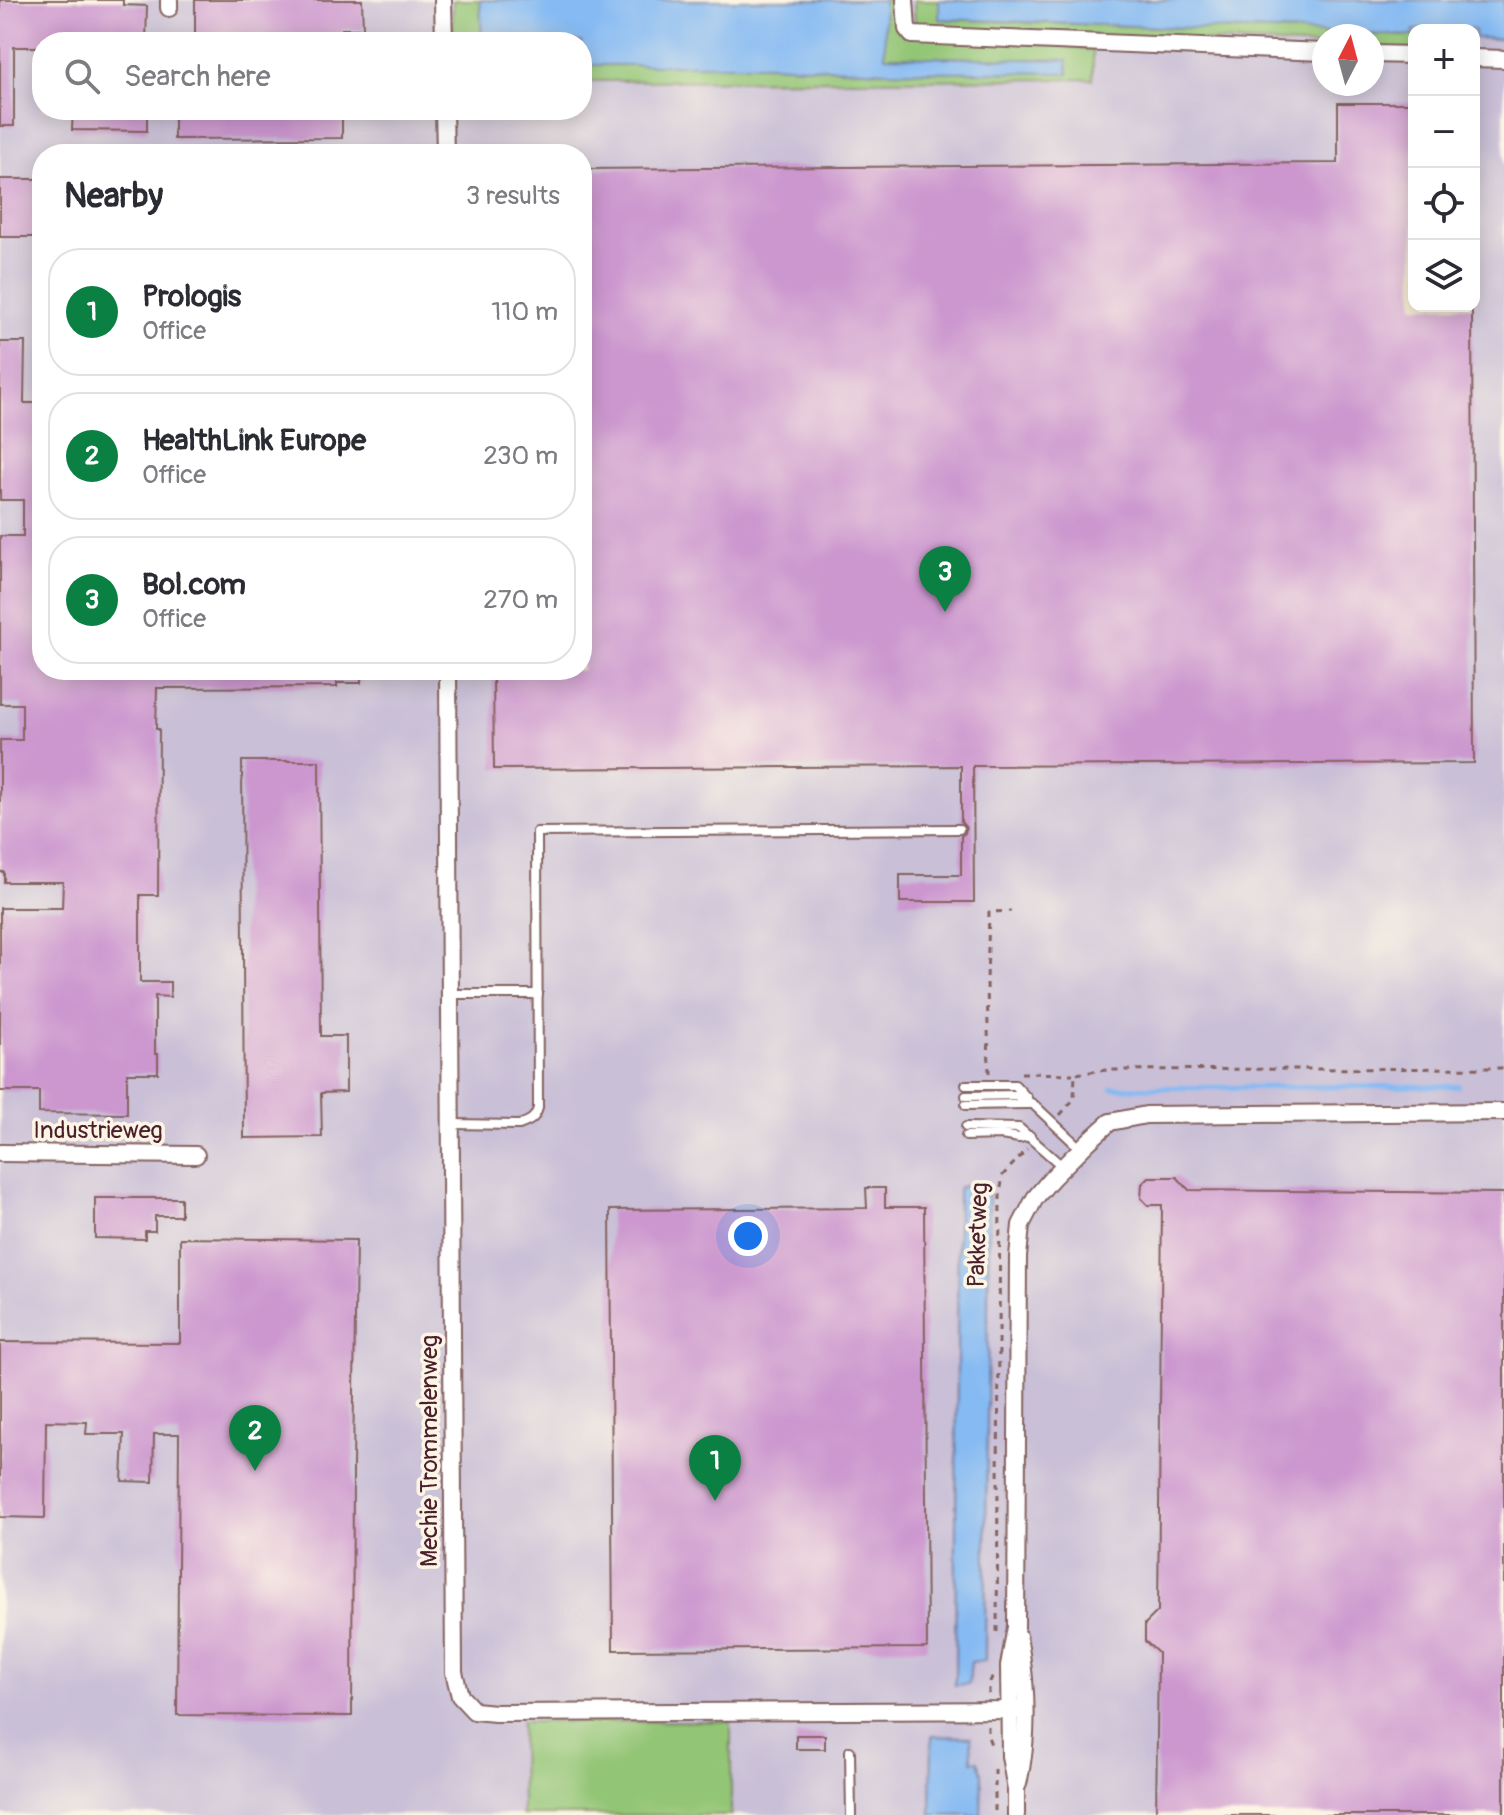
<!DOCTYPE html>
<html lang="en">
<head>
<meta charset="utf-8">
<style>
  :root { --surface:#fff; --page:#f7f7f7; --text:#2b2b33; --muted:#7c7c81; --line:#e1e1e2; --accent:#0b8043 }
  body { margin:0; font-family:Pangolin,sans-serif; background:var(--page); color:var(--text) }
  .controls { position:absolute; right:24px; top:24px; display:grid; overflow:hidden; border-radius:16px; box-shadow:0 4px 20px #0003 }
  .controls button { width:72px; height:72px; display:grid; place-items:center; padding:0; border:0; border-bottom:2px solid var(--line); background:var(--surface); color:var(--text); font:40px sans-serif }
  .compass { position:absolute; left:1312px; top:24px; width:72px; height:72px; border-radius:50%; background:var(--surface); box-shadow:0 4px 20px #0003; rotate:6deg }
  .you { position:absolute; left:748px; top:1236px; width:28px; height:28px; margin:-20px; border:6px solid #fff; border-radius:50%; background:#1a73e8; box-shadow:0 0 0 12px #1a73e833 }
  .badge { display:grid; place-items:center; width:52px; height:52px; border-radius:50%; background:var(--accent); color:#fff; font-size:26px; font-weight:700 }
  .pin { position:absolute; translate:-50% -66px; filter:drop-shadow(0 2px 4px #0008) }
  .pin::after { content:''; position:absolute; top:42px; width:28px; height:24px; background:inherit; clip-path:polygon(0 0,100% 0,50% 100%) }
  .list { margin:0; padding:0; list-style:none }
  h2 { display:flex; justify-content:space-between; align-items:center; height:104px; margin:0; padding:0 32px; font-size:34px }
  h2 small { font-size:26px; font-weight:400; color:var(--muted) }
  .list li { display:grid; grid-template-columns:52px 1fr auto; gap:24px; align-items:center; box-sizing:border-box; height:128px; margin:0 16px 16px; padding:0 16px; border:2px solid var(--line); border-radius:32px }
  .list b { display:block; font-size:30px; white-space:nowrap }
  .list p { margin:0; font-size:26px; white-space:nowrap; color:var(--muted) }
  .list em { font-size:26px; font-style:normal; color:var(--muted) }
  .icon { flex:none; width:44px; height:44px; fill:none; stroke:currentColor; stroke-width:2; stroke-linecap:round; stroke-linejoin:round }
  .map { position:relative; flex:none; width:1504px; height:1815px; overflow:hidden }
  .search { position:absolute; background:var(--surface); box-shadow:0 4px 20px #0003; left:32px; top:32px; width:560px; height:88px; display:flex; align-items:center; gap:20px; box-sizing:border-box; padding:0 28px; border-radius:32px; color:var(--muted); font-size:30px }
  .panel { position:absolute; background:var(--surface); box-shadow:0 4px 20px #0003; left:32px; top:144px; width:560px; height:536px; border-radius:32px }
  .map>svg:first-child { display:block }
  .industrial { fill:#c9bfd7; fill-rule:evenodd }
  .green { fill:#92c575; stroke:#6e7250; stroke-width:2 }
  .water { fill:#85baf3; stroke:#686c8f; stroke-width:2 }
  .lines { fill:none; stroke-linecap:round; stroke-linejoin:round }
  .stream { stroke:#85baf3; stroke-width:5 }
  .building { fill:#cc97cf }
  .lane-casing { stroke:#846361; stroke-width:12 }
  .street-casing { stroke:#846361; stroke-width:20 }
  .path { stroke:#846361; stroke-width:3; stroke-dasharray:6 6; stroke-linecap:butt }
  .lane { stroke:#fff; stroke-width:8 }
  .street { stroke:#fff; stroke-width:16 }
  .labels { text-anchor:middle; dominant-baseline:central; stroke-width:7; stroke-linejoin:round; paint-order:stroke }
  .street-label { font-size:24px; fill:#4a1f2b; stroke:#fcf5e5 }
</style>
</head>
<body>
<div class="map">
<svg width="1504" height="1815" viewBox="0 0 1504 1815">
  <rect width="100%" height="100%" fill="#fcf5e5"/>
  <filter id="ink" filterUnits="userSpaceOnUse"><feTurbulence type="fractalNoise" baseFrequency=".0125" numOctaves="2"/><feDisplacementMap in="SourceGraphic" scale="16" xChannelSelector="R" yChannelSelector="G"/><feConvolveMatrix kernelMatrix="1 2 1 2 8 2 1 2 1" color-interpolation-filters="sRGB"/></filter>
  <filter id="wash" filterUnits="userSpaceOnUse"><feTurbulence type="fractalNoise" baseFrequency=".006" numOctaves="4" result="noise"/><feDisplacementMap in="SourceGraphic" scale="32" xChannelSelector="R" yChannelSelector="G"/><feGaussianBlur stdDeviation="1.8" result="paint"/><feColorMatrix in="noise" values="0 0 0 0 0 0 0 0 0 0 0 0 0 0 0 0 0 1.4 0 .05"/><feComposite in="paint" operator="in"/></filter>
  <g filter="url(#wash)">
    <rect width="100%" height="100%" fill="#f1e2c4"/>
    <path class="industrial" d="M0 0H1504V1815H0ZM1414 30H1474V306H1414ZM1324 36H1372V84H1324ZM42 42H582V110H42ZM42 154H582V670H42Z"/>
    <g class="green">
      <path d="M453 0H480L482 42H453Z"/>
      <path d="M884 0H899V25L1093 50V79L582 81V65H769L885 71 1068 72 1066 60 884 56Z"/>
      <path d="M914 0H939L940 19 1414 36V50L1372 48V36H1324V46L915 28Z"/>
      <path d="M731 1721V1815H522L521 1722Z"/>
    </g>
    <g class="water">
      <path d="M480 0H884L885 56 1067 60 1068 73 885 71 769 65H582V42H482Z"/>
      <path d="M939 0H1504V39L1474 38V30H1414V36L939 19Z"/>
      <path d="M983 1184 989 1191 985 1661 971 1662 969 1684 955 1685 958 1192 959 1187Z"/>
      <path d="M932 1736 971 1737 972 1761H978L982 1773 981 1815H931Z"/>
    </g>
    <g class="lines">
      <path class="stream" d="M1112 1088 1458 1086"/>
    </g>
    <g id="blocks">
      <g class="building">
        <path d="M0 0H123V5L147 6 146 42H42V47H14V126H0Z"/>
        <path d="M195 0H362L363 29H342V42H195Z"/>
        <path d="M1338 103H1414V306H1472L1474 763 973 766 974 902H900V875H961V836L965 833 966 828 961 822V766L494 769 493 670H582V169L1338 163Z"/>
        <path d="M73 110H147V131L72 130Z"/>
        <path d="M174 110H342V138L174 139Z"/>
        <rect x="0" y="179" width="42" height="58"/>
        <path d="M0 342H25L24 403H42V670H361V683H337V687L157 688 156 729H159L158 895H140V982H170V997L155 996V1054H158V1073H127V1114L39 1113V1091H0V908H62L63 882H4V872H0V740H22V704H0V536H23V500H0Z"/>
        <path d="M242 761H319L321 1036H346V1092L321 1093 322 1137 244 1138Z"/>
        <path d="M1149 1177H1177L1189 1190 1504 1193V1815H1156L1158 1653 1145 1641V1624L1158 1611 1162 1205H1148L1141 1198 1142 1184Z"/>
        <path d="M866 1188H885V1207H924L927 1648 613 1650 610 1210 867 1208Z"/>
        <path d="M95 1198H181V1216H155V1231H145V1239L95 1238Z"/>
        <path d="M180 1238 356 1240 353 1468 352 1716 177 1715 179 1434H154L153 1482 122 1481 124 1434H86L87 1422 46 1421 45 1518 0 1517V1342L180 1343Z"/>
        <rect x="796" y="1735" width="29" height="14"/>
      </g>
    </g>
  </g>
  <g filter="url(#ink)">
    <use href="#blocks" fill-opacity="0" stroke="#846361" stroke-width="2"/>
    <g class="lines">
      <g class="lane-casing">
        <g id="lane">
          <path d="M451 994H538"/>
          <path d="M966 1085H1015L1027 1098"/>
          <path d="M966 1096 1015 1095 1033 1104 1081 1149"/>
          <path d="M966 1105 1029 1104"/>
          <path d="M451 1124 519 1125C530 1121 535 1119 538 1108L537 832 959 829"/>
          <path d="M966 1127 1019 1128 1063 1167"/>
          <path d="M966 1136 1001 1135 1019 1138 1030 1136"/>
          <path d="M850 1751 851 1815"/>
        </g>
      </g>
      <g class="street-casing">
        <g id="street">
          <path d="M443 0 444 42"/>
          <path d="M905 0 907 29 912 35 1324 52"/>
          <path d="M169 8V0"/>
          <path d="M1372 54 1414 55"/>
          <path d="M1474 58 1504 59"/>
          <path d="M444 110 445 154"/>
          <path d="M448 670 454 1672 460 1696 474 1711 495 1713 1024 1710"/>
          <path d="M0 1153 196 1155"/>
          <path d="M1018 1636C1027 1684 1029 1736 1018 1784"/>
          <path d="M1016 1815V1790L1010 1756 1009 1666 1016 1627 1018 1257 1021 1225 1035 1198 1052 1178 1089 1141 1110 1122 1146 1115 1504 1112"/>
        </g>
      </g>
      <g class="path">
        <path d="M989 1073 987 982 989 912 1011 911"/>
        <path d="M1021 1073 1073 1074"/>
        <path d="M1060 1115 1074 1099 1075 1074 1107 1070 1504 1068"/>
        <path d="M997 1632 1000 1194 1003 1175 1027 1149"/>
        <path d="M989 1694V1684L993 1675"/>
        <path d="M988 1726V1737L993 1749"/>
        <path d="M995 1769V1815"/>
      </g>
      <use href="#lane" class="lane"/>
      <use href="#street" class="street"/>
    </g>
  </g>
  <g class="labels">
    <g class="street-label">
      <text x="98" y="1130">Industrieweg</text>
      <text transform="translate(978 1235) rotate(-88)">Pakketweg</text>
      <text transform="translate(429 1451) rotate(-90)">Mechie Trommelenweg</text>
    </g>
  </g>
</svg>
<div class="controls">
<button>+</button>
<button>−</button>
<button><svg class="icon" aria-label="locate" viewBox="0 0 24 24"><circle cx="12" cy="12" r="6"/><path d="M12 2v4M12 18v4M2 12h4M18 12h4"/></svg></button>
<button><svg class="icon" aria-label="layers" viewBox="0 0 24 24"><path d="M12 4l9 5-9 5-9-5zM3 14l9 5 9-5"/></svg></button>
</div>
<svg class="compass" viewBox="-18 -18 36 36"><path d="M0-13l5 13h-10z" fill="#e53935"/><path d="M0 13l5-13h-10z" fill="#7c7c81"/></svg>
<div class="you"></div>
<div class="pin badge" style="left:715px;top:1501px">1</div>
<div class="pin badge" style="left:255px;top:1471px">2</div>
<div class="pin badge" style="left:945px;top:612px">3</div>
<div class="search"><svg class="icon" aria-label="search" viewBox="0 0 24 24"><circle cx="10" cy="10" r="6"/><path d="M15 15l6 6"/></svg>Search here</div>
<section class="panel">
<h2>Nearby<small>3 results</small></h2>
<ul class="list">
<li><span class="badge">1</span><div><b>Prologis</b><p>Office</p></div><em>110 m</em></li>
<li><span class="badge">2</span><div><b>HealthLink Europe</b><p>Office</p></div><em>230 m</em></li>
<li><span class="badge">3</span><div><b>Bol.com</b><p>Office</p></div><em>270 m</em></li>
</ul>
</section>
</div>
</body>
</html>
